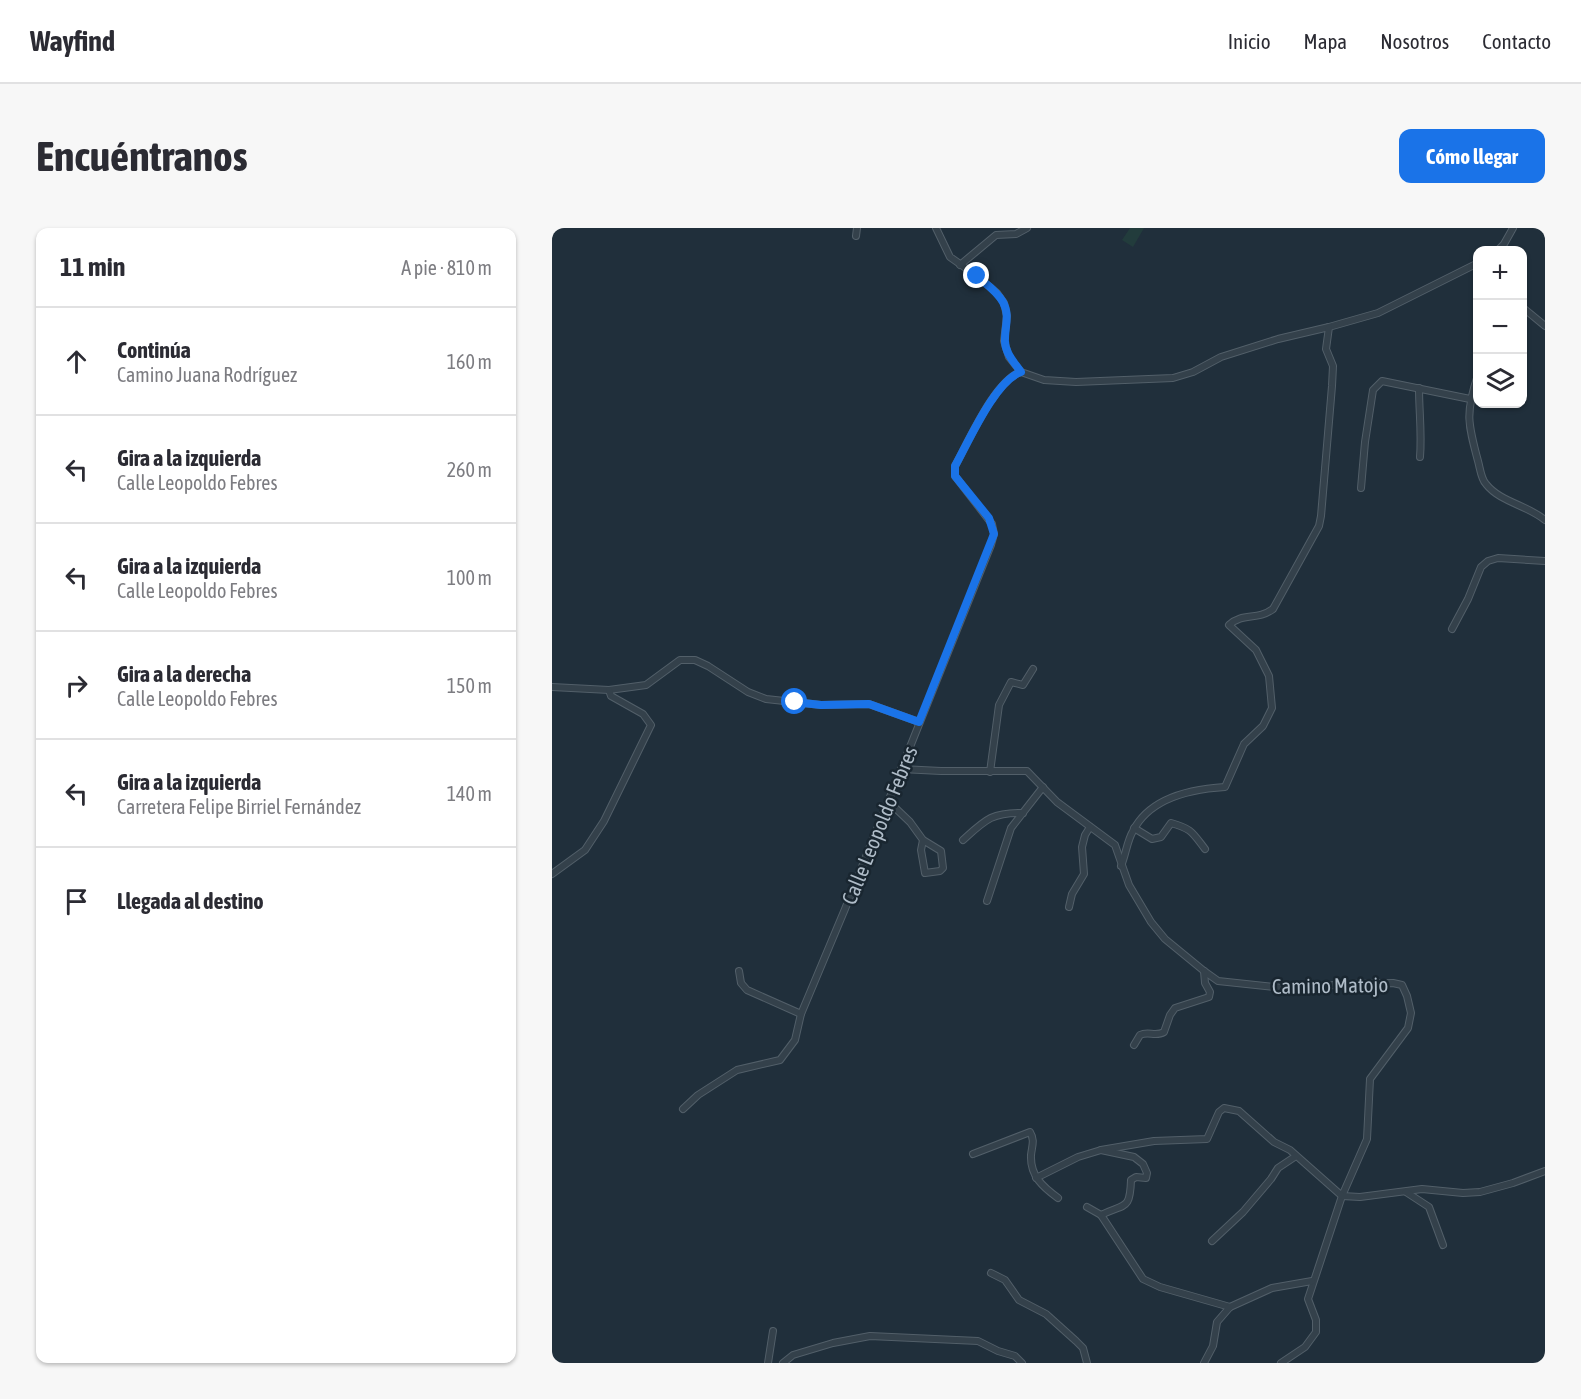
<!DOCTYPE html>
<html lang="es">
<head>
<meta charset="utf-8">
<style>
  :root { --surface:#fff; --page:#f7f7f7; --text:#2b2b33; --muted:#7c7c81; --line:#e1e1e2; --accent:#1a73e8 }
  body { margin:0; font-family:"Asap Condensed",sans-serif; background:var(--page); color:var(--text) }
  .controls { position:absolute; right:18px; top:18px; display:grid; overflow:hidden; border-radius:12px; box-shadow:0 2px 4px #0004 }
  .controls button { width:54px; height:54px; display:grid; place-items:center; padding:0; border:0; border-bottom:2px solid var(--line); background:var(--surface); color:var(--text); font:30px sans-serif }
  .stop { position:absolute; width:18px; height:18px; margin:-14px; border:4px solid #1a73e8; border-radius:50%; background:#fff }
  .stop.end { background:#1a73e8; border-color:#fff; box-shadow:0 2px 6px #0008 }
  .list { margin:0; padding:0; list-style:none }
  h2 { display:flex; justify-content:space-between; align-items:center; height:78px; margin:0; padding:0 24px; font-size:26px }
  h2 small { font-size:20px; font-weight:400; color:var(--muted) }
  .list li { display:grid; grid-template-columns:39px 1fr auto; gap:18px; align-items:center; box-sizing:border-box; height:108px; padding:0 24px; border-top:2px solid var(--line) }
  .list b { display:block; font-size:22px; white-space:nowrap }
  .list p { margin:0; font-size:20px; white-space:nowrap; color:var(--muted) }
  .list em { font-size:20px; font-style:normal; color:var(--muted) }
  .icon { flex:none; width:33px; height:33px; fill:none; stroke:currentColor; stroke-width:2; stroke-linecap:round; stroke-linejoin:round }
  .map { position:relative; flex:none; width:993px; height:1135px; overflow:hidden; border-radius:12px }
  header { display:flex; align-items:center; gap:36px; box-sizing:border-box; height:84px; padding:0 30px; background:var(--surface); border-bottom:2px solid var(--line) }
  header strong { font-size:28px }
  nav { display:flex; gap:33px; margin-inline-start:auto; font-size:21px }
  .intro { display:flex; align-items:center; justify-content:space-between; box-sizing:border-box; height:144px; padding:0 36px }
  h1 { margin:0; font-size:42px }
  .button { padding:15px 27px; border-radius:12px; background:var(--accent); color:#fff; font-size:21px; font-weight:700 }
  main { display:flex; gap:36px; padding:0 36px }
  aside { flex:1; background:var(--surface); border-radius:12px; box-shadow:0 2px 4px #0004 }
  .map>svg:first-child { display:block }
  .green { fill:#223c3c }
  .lines { fill:none; stroke-linecap:round; stroke-linejoin:round }
  .minor-casing { stroke:#525f69; stroke-width:8 }
  .minor { stroke:#34414b; stroke-width:6 }
  .route { stroke:#1a73e8; stroke-width:8 }
  .labels { text-anchor:middle; dominant-baseline:central; stroke-width:5; stroke-linejoin:round; paint-order:stroke }
  .street-label { font-size:21px; fill:#afbcc8; stroke:#192630 }
</style>
</head>
<body>
<header>
<strong>Wayfind</strong>
<nav><a>Inicio</a><a>Mapa</a><a>Nosotros</a><a>Contacto</a></nav>
</header>
<div class="intro"><h1>Encuéntranos</h1><a class="button">Cómo llegar</a></div>
<main>
<aside>
<h2>11 min<small>A pie · 810 m</small></h2>
<ul class="list">
<li><svg class="icon" aria-label="ahead" viewBox="0 0 24 24"><path d="M12 20V5M6 11l6-6 6 6"/></svg><div><b>Continúa</b><p>Camino Juana Rodríguez</p></div><em>160 m</em></li>
<li><svg class="icon" aria-label="left" viewBox="0 0 24 24"><path d="M17 20v-9H6M10 6l-5 5 5 5"/></svg><div><b>Gira a la izquierda</b><p>Calle Leopoldo Febres</p></div><em>260 m</em></li>
<li><svg class="icon" aria-label="left" viewBox="0 0 24 24"><path d="M17 20v-9H6M10 6l-5 5 5 5"/></svg><div><b>Gira a la izquierda</b><p>Calle Leopoldo Febres</p></div><em>100 m</em></li>
<li><svg class="icon" aria-label="right" viewBox="0 0 24 24"><path d="M7 20v-9h11M14 6l5 5-5 5"/></svg><div><b>Gira a la derecha</b><p>Calle Leopoldo Febres</p></div><em>150 m</em></li>
<li><svg class="icon" aria-label="left" viewBox="0 0 24 24"><path d="M17 20v-9H6M10 6l-5 5 5 5"/></svg><div><b>Gira a la izquierda</b><p>Carretera Felipe Birriel Fernández</p></div><em>140 m</em></li>
<li><svg class="icon" aria-label="arrive" viewBox="0 0 24 24"><path d="M6 21V4h12l-3 4 3 4H6"/></svg><div><b>Llegada al destino</b></div></li>
</ul>
</aside>
<div class="map">
<svg width="993" height="1135" viewBox="0 0 993 1135">
  <rect width="100%" height="100%" fill="#202f3b"/>
  <path class="green" d="M578 0H592L581 19 570 12Z"/>
  <g class="lines">
    <g class="minor-casing">
      <g id="minor">
        <path d="M384 0 398 29 425 48 445 65 452 75 455 88 452 113 457 129 469 144 492 152 524 154 621 150 641 144 669 129 726 111 777 99 826 85 926 35"/>
        <path d="M304 8 305 0"/>
        <path d="M946 22 952 16 961 0"/>
        <path d="M408 37 444 7 464 6 475 0"/>
        <path d="M970 79 993 98"/>
        <path d="M926 147C913 185 916 196 926 233 928 240 929 251 934 256 948 274 975 277 993 292"/>
        <path d="M867 160C867 183 870 206 868 229"/>
        <path d="M809 260 813 214 821 162 830 153 918 171"/>
        <path d="M900 401 916 371 929 339 936 333 946 330 993 333"/>
        <path d="M0 459 57 462 94 457 128 432H143L156 438 196 464 214 471 269 477 317 476 367 494"/>
        <path d="M349 541 389 543H475L505 574 563 617 577 657 599 694 613 711 652 743 666 753 740 761 793 756 841 755 850 757 855 768 859 785 856 800 818 851 815 911 790 968 756 1071 764 1092V1104L753 1119 729 1135"/>
        <path d="M438 544 447 477 459 454 471 457 481 441"/>
        <path d="M336 573 358 594 371 612 389 623 391 640 388 643 373 645 369 622 371 612"/>
        <path d="M582 600 600 611 609 609 619 595C640 601 640 604 653 621"/>
        <path d="M411 612C433 592 440 584 471 585"/>
        <path d="M569 638C574 626 575 613 581 603 598 569 639 561 673 559L692 516 711 498 720 480 717 448 704 422 677 397C691 384 705 393 721 381L767 298 769 288 780 158 781 138 774 121 777 99"/>
        <path d="M0 646 33 622 52 593 99 497 91 486 59 468 57 462"/>
        <path d="M435 673 459 600 491 559"/>
        <path d="M517 679 520 666 532 646 530 619 533 607 538 599"/>
        <path d="M187 743 189 755 195 762 249 786"/>
        <path d="M582 817 588 807C596 803 604 809 612 804L618 787 623 780 657 769 658 764 653 755 652 743"/>
        <path d="M131 881 146 867 185 842 228 832 243 812 249 786 293 681 439 317 442 306 440 296 403 248V238C417 213 443 152 469 144"/>
        <path d="M549 922 602 913 655 911 667 884 672 880 687 883 722 914 738 922 790 968 808 969 870 961 911 965 928 964 961 955 993 943"/>
        <path d="M421 926 478 904C483 912 480 918 479 927 478 948 491 959 506 970"/>
        <path d="M484 950 526 929 549 922 582 929 591 936 595 945 594 950 584 949 579 952C578 983 573 975 549 987L535 979"/>
        <path d="M854 964 877 979 891 1017"/>
        <path d="M549 987 591 1051 608 1059 678 1079"/>
        <path d="M660 1013 691 984 719 951 726 940 744 928"/>
        <path d="M439 1045 453 1052 467 1072 494 1086 524 1113 531 1120 535 1135"/>
        <path d="M216 1135 221 1103"/>
        <path d="M231 1135 241 1127 281 1115 318 1108 426 1113 446 1123 463 1128 470 1135"/>
        <path d="M652 1135 661 1118 665 1094 678 1079 720 1060 760 1053"/>
      </g>
    </g>
    <use href="#minor" class="minor"/>
  </g>
  <g class="lines">
    <path class="route" d="M243 474 269 477 317 476 367 494 442 306 437 290 403 248V238C417 213 443 153 469 144 462 134 452 124 453 111 453 98 458 87 451 74 445 63 434 56 425 48"/>
  </g>
  <g class="labels">
    <g class="street-label">
      <text transform="translate(327 597) rotate(-68)">Calle Leopoldo Febres</text>
      <text transform="translate(778 757) rotate(-1)">Camino Matojo</text>
    </g>
  </g>
</svg>
<div class="controls">
<button>+</button>
<button>−</button>
<button><svg class="icon" aria-label="layers" viewBox="0 0 24 24"><path d="M12 4l9 5-9 5-9-5zM3 14l9 5 9-5"/></svg></button>
</div>
<div class="stop" style="left:243px;top:474px"></div>
<div class="stop end" style="left:425px;top:48px"></div>
</div>
</main>
</body>
</html>
